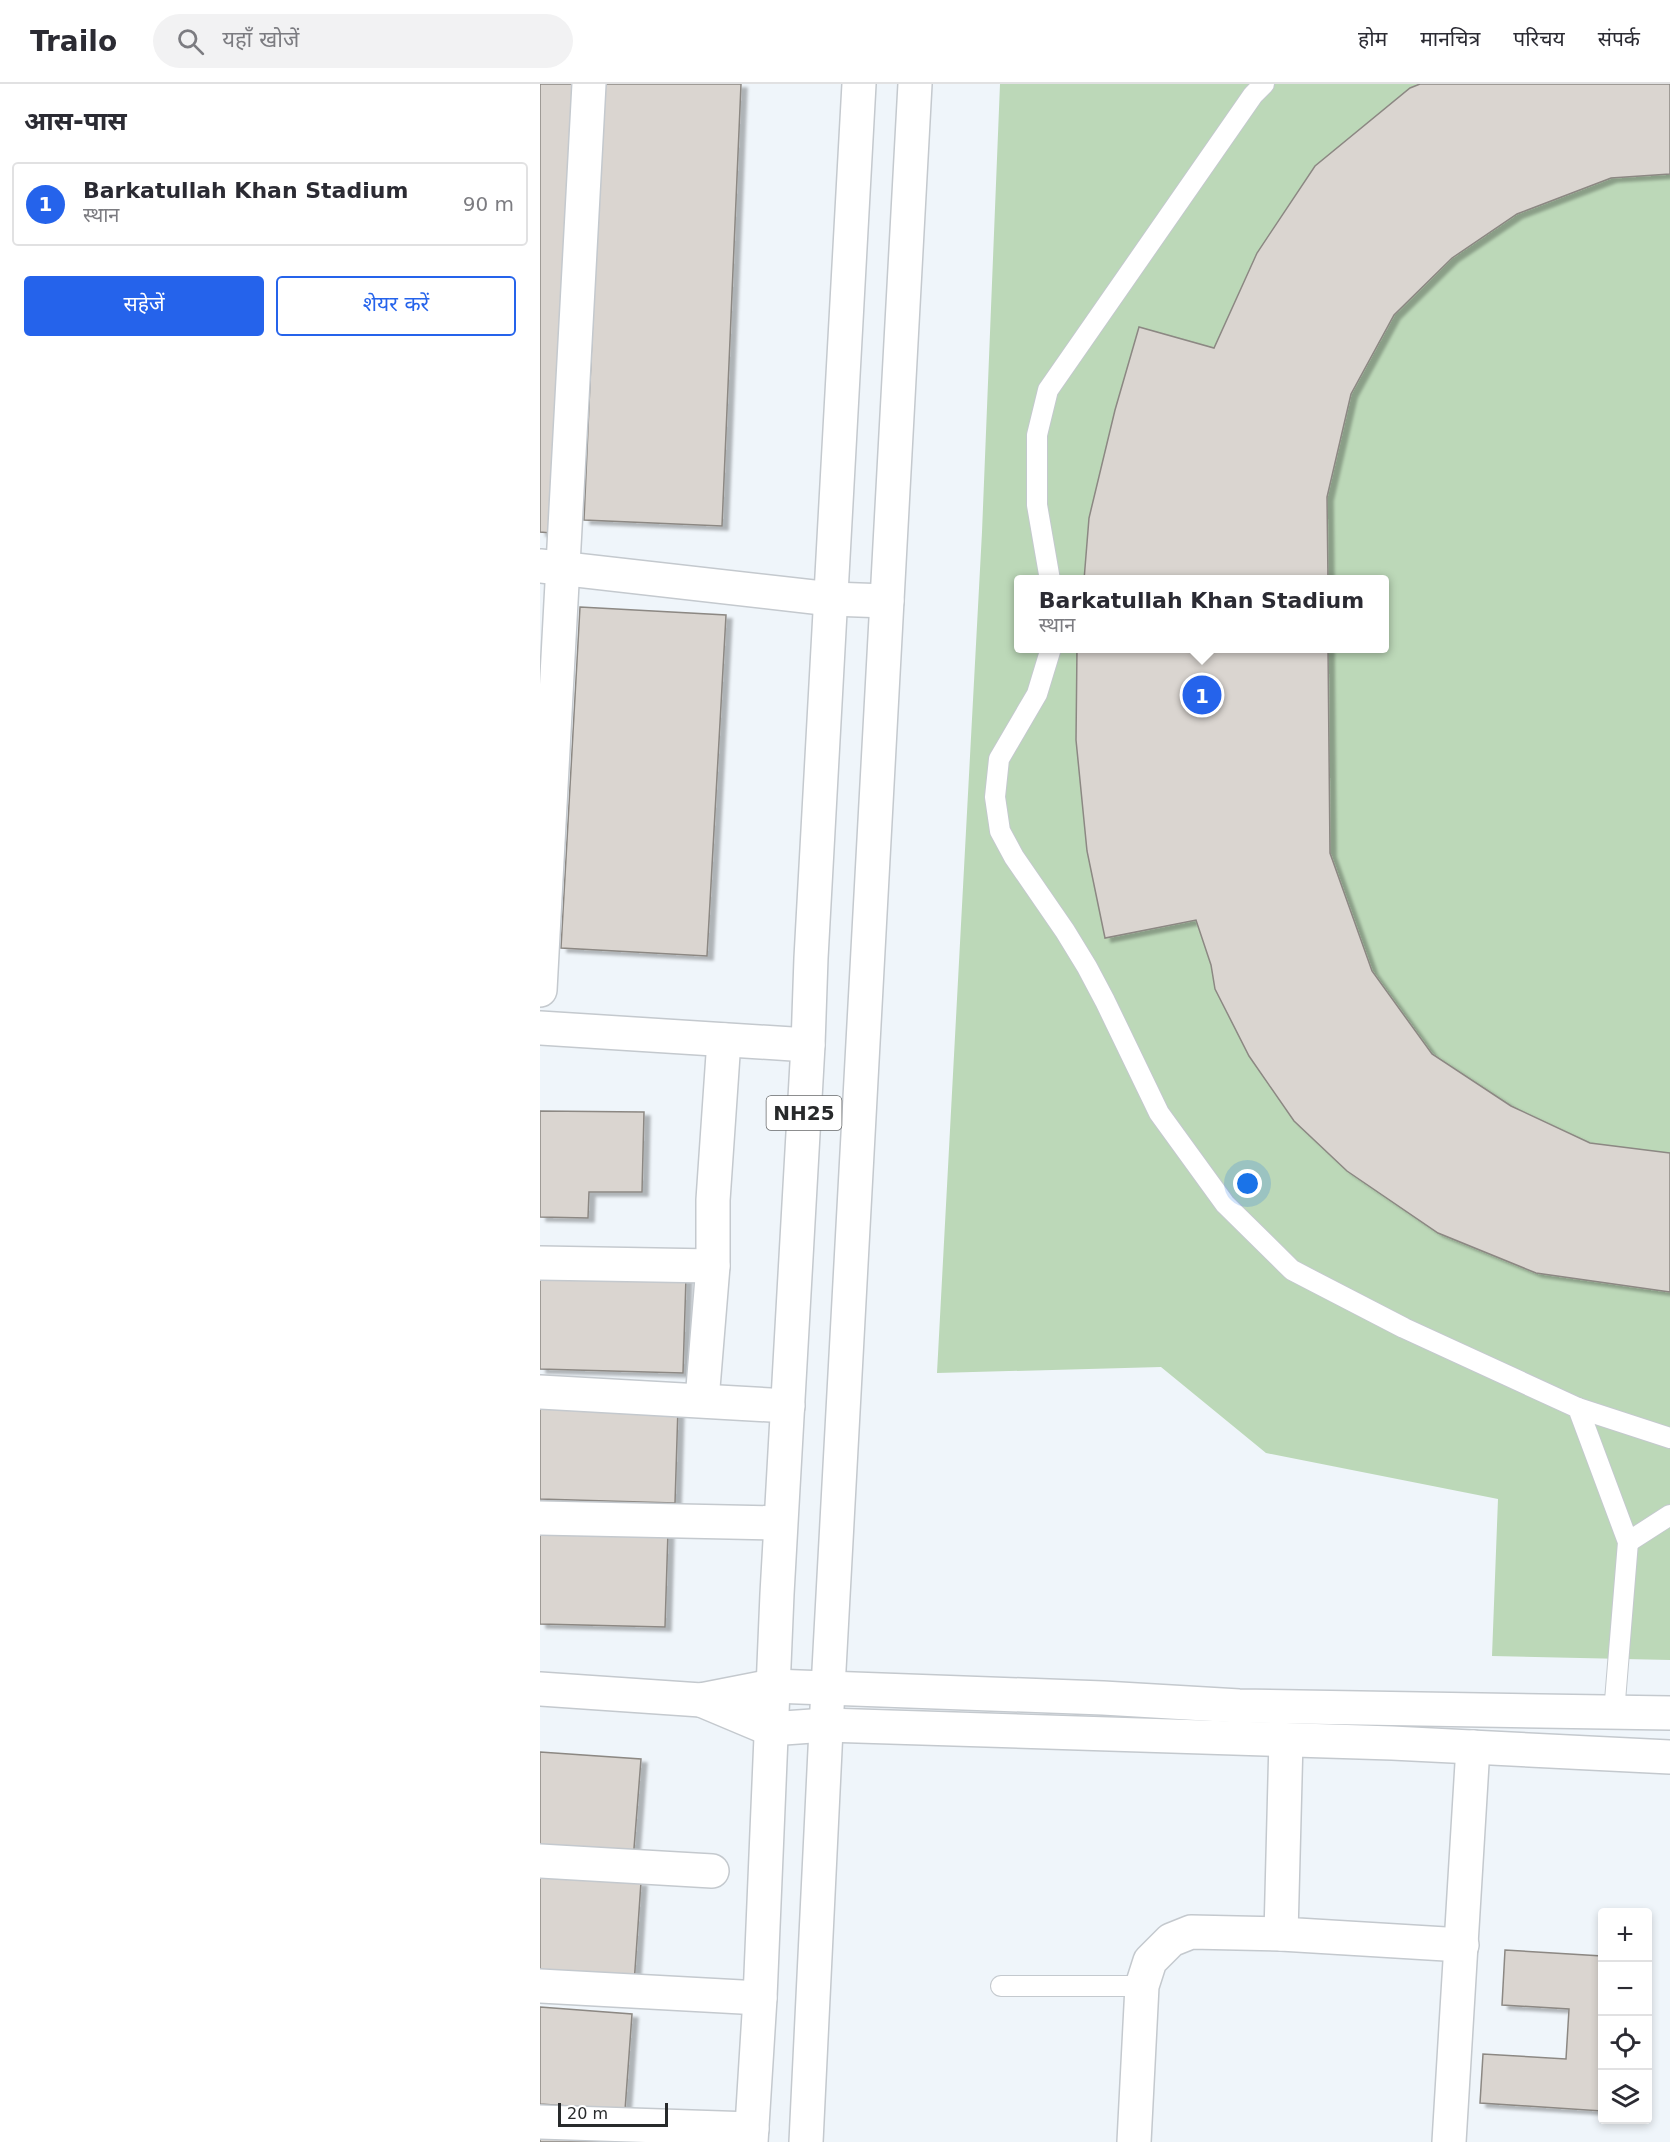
<!DOCTYPE html>
<html lang="hi">
<head>
<meta charset="utf-8">
<style>
  :root { --surface:#fff; --page:#f2f2f3; --text:#2b2b33; --muted:#7c7c81; --line:#e1e1e2; --accent:#2563eb }
  body { margin:0; font-family:"DejaVu Sans","Noto Sans Devanagari",sans-serif; background:var(--page); color:var(--text) }
  .controls { position:absolute; right:18px; bottom:18px; display:grid; overflow:hidden; border-radius:6px; box-shadow:0 3px 9px #0003 }
  .controls button { width:54px; height:54px; display:grid; place-items:center; padding:0; border:0; border-bottom:2px solid var(--line); background:var(--surface); color:var(--text); font:30px sans-serif }
  .scale { position:absolute; left:18px; bottom:15px; width:110px; box-sizing:border-box; padding-left:6px; border:3px solid #282a2b; border-top:0; font-size:16px; line-height:21px; white-space:nowrap; color:#282a2b; -webkit-text-stroke:4px #fff; paint-order:stroke }
  .you { position:absolute; left:708px; top:1100px; width:21px; height:21px; margin:-15px; border:4px solid #fff; border-radius:50%; background:#1a73e8; box-shadow:0 0 0 9px #1a73e833 }
  .badge { display:grid; place-items:center; width:39px; height:39px; border-radius:50%; background:var(--accent); color:#fff; font-size:20px; font-weight:700 }
  .pin { position:absolute; translate:-50% -50%; border:3px solid #fff; box-shadow:0 2px 6px #0006 }
  .popup { position:absolute; left:474px; top:491px; width:375px; height:78px; box-sizing:border-box; display:grid; place-content:center; border-radius:6px; background:var(--surface); filter:drop-shadow(0 2px 4px #0005); font-size:20px; white-space:nowrap; color:var(--muted) }
  .popup b { font-size:22px; color:var(--text) }
  .popup::after { content:''; position:absolute; left:50%; top:100%; margin-left:-12px; border:12px solid transparent; border-top-color:var(--surface) }
  .list { margin:0; padding:0; list-style:none }
  h2 { display:flex; justify-content:space-between; align-items:center; height:78px; margin:0; padding:0 24px; font-size:26px }
  h2 small { font-size:20px; font-weight:400; color:var(--muted) }
  .list li { display:grid; grid-template-columns:39px 1fr auto; gap:18px; align-items:center; box-sizing:border-box; height:84px; margin:0 12px 12px; padding:0 12px; border:2px solid var(--line); border-radius:6px }
  .list b { display:block; font-size:22px; white-space:nowrap }
  .list p { margin:0; font-size:20px; white-space:nowrap; color:var(--muted) }
  .list em { font-size:20px; font-style:normal; color:var(--muted) }
  .actions { display:flex; gap:12px; padding:18px 24px }
  .actions a { flex:1; padding:14px 0; border:2px solid var(--accent); border-radius:6px; text-align:center; font-size:21px; color:var(--accent) }
  .actions .main { background:var(--accent); color:#fff }
  .icon { flex:none; width:33px; height:33px; fill:none; stroke:currentColor; stroke-width:2; stroke-linecap:round; stroke-linejoin:round }
  .map { position:relative; flex:none; width:1130px; height:2058px; overflow:hidden }
  header { display:flex; align-items:center; gap:36px; box-sizing:border-box; height:84px; padding:0 30px; background:var(--surface); border-bottom:2px solid var(--line) }
  header strong { font-size:28px }
  nav { display:flex; gap:33px; margin-inline-start:auto; font-size:21px }
  .search { width:420px; height:54px; background:var(--page); display:flex; align-items:center; gap:15px; box-sizing:border-box; padding:0 21px; border-radius:33px; color:var(--muted); font-size:22px }
  main { display:flex }
  aside { flex:1; background:var(--surface) }
  .map>svg:first-child { display:block }
  .green { fill:#bcd8b8; fill-rule:evenodd }
  .building { fill:#dad5d0; stroke:#8c8883; stroke-width:1.5; filter:url(#shadow) }
  .lines { fill:none; stroke-linecap:round; stroke-linejoin:round }
  .service-casing { stroke:#c4c9ce; stroke-width:22 }
  .minor-casing { stroke:#c4c9ce; stroke-width:36 }
  .tertiary-casing { stroke:#c4c9ce; stroke-width:36 }
  .primary-casing { stroke:#c4c9ce; stroke-width:36 }
  .service { stroke:#fff; stroke-width:20 }
  .minor { stroke:#fff; stroke-width:33 }
  .tertiary { stroke:#fff; stroke-width:33 }
  .primary { stroke:#fff; stroke-width:33 }
  .labels { text-anchor:middle; dominant-baseline:central; stroke-width:4.5; stroke-linejoin:round; paint-order:stroke }
  .shield { fill:#fff; stroke:#686a6b; stroke-width:1.5 }
  .shield-label { font-size:20px; font-weight:bold; fill:#282a2b }
</style>
</head>
<body>
<header>
<strong>Trailo</strong>
<div class="search"><svg class="icon" aria-label="search" viewBox="0 0 24 24"><circle cx="10" cy="10" r="6"/><path d="M15 15l6 6"/></svg>यहाँ खोजें</div>
<nav><a>होम</a><a>मानचित्र</a><a>परिचय</a><a>संपर्क</a></nav>
</header>
<main>
<aside>
<h2>आस-पास<small></small></h2>
<ul class="list">
<li><span class="badge">1</span><div><b>Barkatullah Khan Stadium</b><p>स्थान</p></div><em>90 m</em></li>
</ul>
<div class="actions"><a class="main">सहेजें</a><a>शेयर करें</a></div>
</aside>
<div class="map">
<svg width="1130" height="2058" viewBox="0 0 1130 2058">
  <defs>
    <filter id="shadow"><feDropShadow dx="6" dy="4" stdDeviation="1.5" flood-color="#0004"/></filter>
  </defs>
  <rect width="100%" height="100%" fill="#eff5fa"/>
  <path class="green" d="M460 0H1130V1576L952 1572 958 1415 726 1369 621 1283 397 1289 442 448ZM479 496H845V564H479Z"/>
  <g class="building">
    <path d="M0 0H34L11 449 0 448Z"/>
    <path d="M63 0H201L182 442 44 436Z"/>
    <path d="M880 0H1130V90L1071 94 977 130 912 174 854 231 811 310 787 413 788 496H544L549 434 575 326 599 243 674 264 717 169 775 82 870 4Z"/>
    <path d="M40 523 186 531 167 872 21 864Z"/>
    <path d="M537 564H788L790 769 832 887 892 970 971 1022 1050 1059 1130 1069V1208L996 1189 898 1149 807 1087 754 1037 709 972 675 905 671 881 656 836 565 854 547 767 536 656Z"/>
    <path d="M0 1027 104 1028 102 1108H49L48 1134 0 1133Z"/>
    <path d="M0 1189 146 1193 143 1289 0 1285Z"/>
    <path d="M0 1320 138 1323 135 1419 0 1415Z"/>
    <path d="M0 1444 128 1447 125 1543 0 1540Z"/>
    <path d="M0 1668 101 1675 93 1777 0 1771Z"/>
    <path d="M0 1791 101 1798 94 1900 0 1894Z"/>
    <path d="M965 1866 1062 1872V2027L940 2019 943 1970 1026 1975 1029 1925 962 1921Z"/>
    <path d="M0 1923 92 1930 85 2026 0 2020Z"/>
    <path d="M0 2050 101 2058H0Z"/>
  </g>
  <g class="lines">
    <g class="service-casing">
      <g id="service">
        <path d="M510 496 497 421V351L508 306 713 11 724 0"/>
        <path d="M511 564 497 610 459 675 455 713 460 747 474 773 525 847 547 883 565 917 619 1029 685 1120 752 1186 864 1244 1038 1324 1088 1458 1074 1629"/>
        <path d="M1038 1324 1130 1354"/>
        <path d="M1088 1458 1130 1431"/>
        <path d="M461 1902H602"/>
      </g>
    </g>
    <g class="minor-casing">
      <g id="minor">
        <path d="M0 482 291 515 347 517"/>
        <path d="M0 906 49 0"/>
        <path d="M0 1179 173 1182"/>
        <path d="M0 1308 248 1322"/>
        <path d="M162 1316 173 1182V1116L184 956"/>
        <path d="M0 1434 240 1439"/>
        <path d="M0 1605 161 1616 232 1602"/>
        <path d="M161 1616 230 1645"/>
        <path d="M746 1656 741 1850 922 1861"/>
        <path d="M0 1777 172 1787"/>
        <path d="M0 1902 220 1914"/>
        <path d="M0 2038 212 2045"/>
        <path d="M594 2058 602 1902 610 1877 631 1856 651 1848 741 1850"/>
        <path d="M909 2058 933 1663"/>
      </g>
    </g>
    <g class="tertiary-casing">
      <g id="tertiary">
        <path d="M0 944 268 961"/>
        <path d="M232 1602 563 1614 699 1622 1130 1629"/>
        <path d="M230 1645 286 1641 852 1659 1130 1673"/>
      </g>
    </g>
    <g class="primary-casing">
      <g id="primary">
        <path d="M211 2058 220 1914 237 1510 268 961 271 874 319 0"/>
        <path d="M266 2058 288 1604 375 0"/>
      </g>
    </g>
    <use href="#service" class="service"/>
    <use href="#minor" class="minor"/>
    <use href="#tertiary" class="tertiary"/>
    <use href="#primary" class="primary"/>
  </g>
  <g class="labels">
    <rect class="shield" x="226.5" y="1012" width="75" height="34" rx="4.5"/>
    <g class="shield-label">
      <text x="264" y="1029">NH25</text>
    </g>
  </g>
</svg>
<div class="controls">
<button>+</button>
<button>−</button>
<button><svg class="icon" aria-label="locate" viewBox="0 0 24 24"><circle cx="12" cy="12" r="6"/><path d="M12 2v4M12 18v4M2 12h4M18 12h4"/></svg></button>
<button><svg class="icon" aria-label="layers" viewBox="0 0 24 24"><path d="M12 4l9 5-9 5-9-5zM3 14l9 5 9-5"/></svg></button>
</div>
<div class="scale">20 m</div>
<div class="you"></div>
<div class="pin badge" style="left:662px;top:611px">1</div>
<div class="popup"><b>Barkatullah Khan Stadium</b>स्थान</div>
</div>
</main>
</body>
</html>
